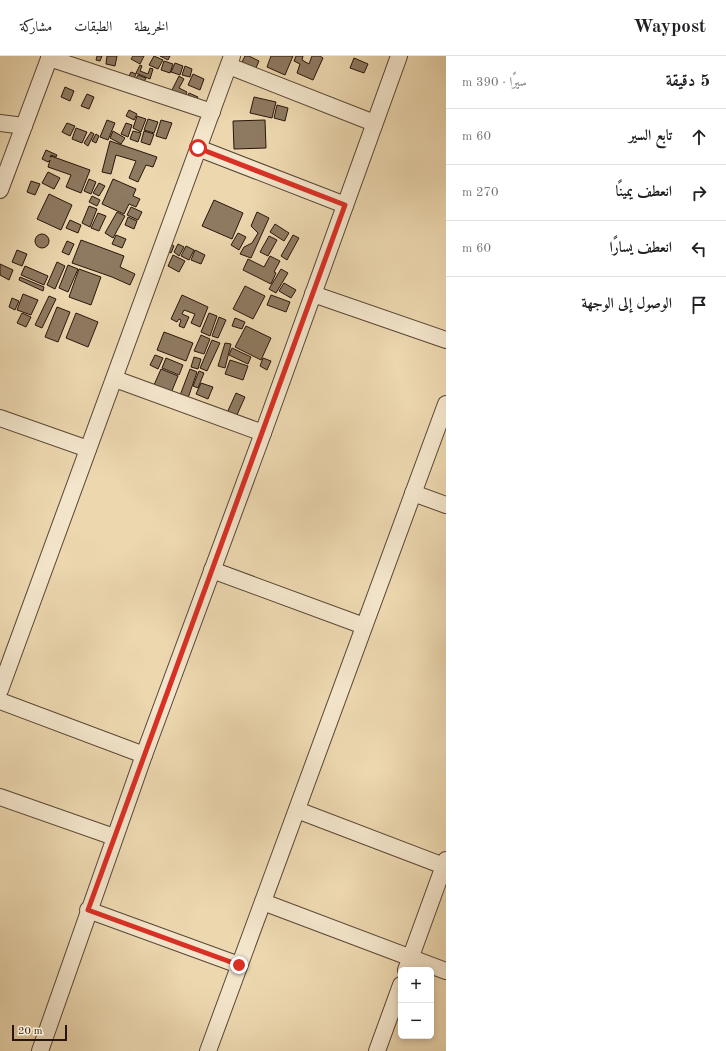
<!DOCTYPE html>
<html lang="ar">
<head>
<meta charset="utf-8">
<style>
  :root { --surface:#fff; --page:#f6f6f6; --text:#202124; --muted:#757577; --line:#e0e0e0 }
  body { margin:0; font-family:"Old Standard TT",Amiri,serif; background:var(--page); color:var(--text); direction:rtl }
  .controls { position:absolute; right:12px; bottom:12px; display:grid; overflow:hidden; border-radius:6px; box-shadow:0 2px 6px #0003 }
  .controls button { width:36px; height:36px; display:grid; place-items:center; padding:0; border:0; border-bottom:1px solid var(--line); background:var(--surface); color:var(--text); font:20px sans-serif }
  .scale { position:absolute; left:12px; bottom:10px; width:55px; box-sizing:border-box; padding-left:4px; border:2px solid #28160c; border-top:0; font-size:11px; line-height:14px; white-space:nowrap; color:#28160c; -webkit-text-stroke:3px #f3e5cb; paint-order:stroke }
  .stop { position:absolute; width:12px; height:12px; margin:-9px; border:3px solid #d93025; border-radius:50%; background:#fff }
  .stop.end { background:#d93025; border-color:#fff; box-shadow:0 1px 4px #0008 }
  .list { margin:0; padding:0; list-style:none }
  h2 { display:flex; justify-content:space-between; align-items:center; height:52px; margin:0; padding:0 16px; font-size:17px }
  h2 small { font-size:13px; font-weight:400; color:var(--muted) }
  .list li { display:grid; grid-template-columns:26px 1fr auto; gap:12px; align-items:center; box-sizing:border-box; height:56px; padding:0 16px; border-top:1px solid var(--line) }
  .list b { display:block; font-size:15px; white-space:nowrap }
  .list em { font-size:13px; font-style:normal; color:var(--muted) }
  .icon { flex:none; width:22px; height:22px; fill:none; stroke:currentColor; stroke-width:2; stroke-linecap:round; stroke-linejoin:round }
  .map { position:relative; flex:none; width:446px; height:995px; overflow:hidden; direction:ltr }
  header { display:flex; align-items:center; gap:24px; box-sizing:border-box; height:56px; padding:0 20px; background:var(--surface); border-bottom:1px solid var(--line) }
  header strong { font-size:19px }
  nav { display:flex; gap:22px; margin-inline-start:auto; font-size:14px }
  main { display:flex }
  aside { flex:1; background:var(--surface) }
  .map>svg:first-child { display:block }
  .building { fill:#8e7a61; stroke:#28160c }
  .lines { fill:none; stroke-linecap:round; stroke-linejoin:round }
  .street-casing { stroke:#594635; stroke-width:18 }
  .street { stroke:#f3e5cb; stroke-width:16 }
  .route { stroke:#d93025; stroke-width:5 }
</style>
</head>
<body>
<header>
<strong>Waypost</strong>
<nav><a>الخريطة</a><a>الطبقات</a><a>مشاركة</a></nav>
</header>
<main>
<aside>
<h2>5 دقيقة<small>سيرًا · 390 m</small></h2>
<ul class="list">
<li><svg class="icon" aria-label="ahead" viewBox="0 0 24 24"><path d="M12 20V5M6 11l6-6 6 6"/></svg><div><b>تابع السير</b></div><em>60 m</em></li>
<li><svg class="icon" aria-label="right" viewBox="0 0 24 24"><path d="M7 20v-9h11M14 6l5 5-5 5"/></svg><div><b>انعطف يمينًا</b></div><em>270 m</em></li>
<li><svg class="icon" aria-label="left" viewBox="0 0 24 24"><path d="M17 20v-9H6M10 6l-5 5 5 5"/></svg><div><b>انعطف يسارًا</b></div><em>60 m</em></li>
<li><svg class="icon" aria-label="arrive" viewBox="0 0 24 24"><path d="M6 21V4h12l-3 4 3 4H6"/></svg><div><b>الوصول إلى الوجهة</b></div></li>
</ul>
</aside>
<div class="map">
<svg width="446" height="995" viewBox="0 0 446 995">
  <rect width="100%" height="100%" fill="#ecd7af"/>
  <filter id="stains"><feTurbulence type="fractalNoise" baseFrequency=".005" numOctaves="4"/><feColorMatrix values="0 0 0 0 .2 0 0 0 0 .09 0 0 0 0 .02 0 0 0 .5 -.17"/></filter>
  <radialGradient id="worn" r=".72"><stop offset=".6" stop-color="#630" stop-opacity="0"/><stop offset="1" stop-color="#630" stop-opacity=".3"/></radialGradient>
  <g class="building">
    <path d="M97 0H102L100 5 96 4Z"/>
    <path d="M107 0H117L115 10 106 8Z"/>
    <path d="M133 0H144L140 8 131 3Z"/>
    <path d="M154 0 163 4 158 13 149 9Z"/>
    <path d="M160 0H170L168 4Z"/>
    <path d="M245 0H249L259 5 255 14 241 8Z"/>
    <path d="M271 0H293L285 19 267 11Z"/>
    <path d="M296 0H303L302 4 309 8 312 0H320L323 2 313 24 297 17 300 8 294 5Z"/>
    <path d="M354 2 368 8 364 17 350 12Z"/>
    <path d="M164 5 173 8 170 17 161 14Z"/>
    <path d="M175 7 183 10 180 19 171 16Z"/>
    <path d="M140 9 142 10 140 15 148 18 150 12 153 13 150 23 136 17Z"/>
    <path d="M185 10 192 13 190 21 182 19Z"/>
    <path d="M131 16 136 18 132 27 127 24Z"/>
    <path d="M193 18 204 23 200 34 188 29Z"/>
    <path d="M138 19 146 22 142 30 134 26Z"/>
    <path d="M179 20 184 23 179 32 187 36 183 44 170 38Z"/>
    <path d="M65 31 74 35 70 45 61 41Z"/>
    <path d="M189 37 198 41 195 47 186 44Z"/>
    <path d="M87 38 94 41 89 53 81 50Z"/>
    <path d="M254 41 276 46 272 62 250 57Z"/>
    <path d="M277 49 288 52 285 65 274 62Z"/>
    <path d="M129 54 137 58 134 64 126 60Z"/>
    <path d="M137 60 146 63 141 76 133 72Z"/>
    <path d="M148 63 158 66 154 77 144 74Z"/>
    <path d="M107 64 115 67 108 84 100 81Z"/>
    <path d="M161 64 172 67 166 83 156 80Z"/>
    <path d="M265 64 266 92 234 93 233 65Z"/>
    <path d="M67 67 75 70 70 80 62 76Z"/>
    <path d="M126 67 132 69 128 81 121 78Z"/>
    <path d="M76 72 87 76 82 87 72 83Z"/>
    <path d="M113 75 125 82 121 88 110 82Z"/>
    <path d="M133 75 141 77 138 86 130 83Z"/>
    <path d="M144 75 154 78 150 89 141 86Z"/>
    <path d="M91 76 94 78 88 90 84 87Z"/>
    <path d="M96 78 99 80 96 87 92 85Z"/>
    <path d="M110 85 157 101 153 111 146 109 138 126 129 122 136 105 116 99 111 118 102 116Z"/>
    <path d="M46 94 57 99 56 101 51 99 50 101H51V100L90 114 81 137 66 131 71 119 48 111 50 104 48 106 42 103Z"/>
    <path d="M48 116 60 122 54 133 42 127Z"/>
    <path d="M89 123 96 126 91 138 84 135Z"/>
    <path d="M113 123 136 133 133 140 140 143 136 151 129 148 124 158 102 148Z"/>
    <path d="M31 125 40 128 35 139 27 136Z"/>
    <path d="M99 127 105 130 99 140 93 137Z"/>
    <path d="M49 138 72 149 61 174 37 163Z"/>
    <path d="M92 140 100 144 97 150 89 146Z"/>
    <path d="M214 144 243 157 232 183 202 170Z"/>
    <path d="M89 150 97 153 90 171 82 167Z"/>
    <path d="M131 151 142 156 138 164 127 159Z"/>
    <path d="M117 156 125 160 113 182 105 177Z"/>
    <path d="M257 156 269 162 251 202 240 198 244 191 252 187 258 177 251 170Z"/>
    <path d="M98 157 106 160 99 175 91 172Z"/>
    <path d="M128 161 137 165 134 173 125 169Z"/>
    <path d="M70 164 81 169 78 177 66 172Z"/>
    <path d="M275 168 289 177 284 185 270 176Z"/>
    <path d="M238 177 246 181 239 194 231 189Z"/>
    <circle cx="42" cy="185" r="7"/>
    <path d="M116 179 126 183 122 192 112 188Z"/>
    <path d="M293 179 299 182 287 204 281 200Z"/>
    <path d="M269 180 277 184 268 200 260 196Z"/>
    <path d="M81 184 124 200 120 211 135 218 130 229 112 221 72 207Z"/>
    <path d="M67 185 74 188 69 199 62 196Z"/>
    <path d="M169 187 174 190 171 197 165 194Z"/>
    <path d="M178 188 184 191 179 200 174 196Z"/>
    <path d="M186 190 194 194 189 204 181 200Z"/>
    <path d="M17 194 27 198 22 210 12 206Z"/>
    <path d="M195 194 205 199 201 208 191 204Z"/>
    <path d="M173 199 185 205 179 216 168 210Z"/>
    <path d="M270 200 280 205 274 216 276 217 271 228 243 214 248 203 264 211Z"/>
    <path d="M57 206 65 210 55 233 47 229Z"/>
    <path d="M0 208 13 214 9 224 0 219Z"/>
    <path d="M68 209 78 213 68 236 59 232Z"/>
    <path d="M25 210 48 220 44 229 21 219Z"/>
    <path d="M79 213 101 221 91 249 69 241Z"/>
    <path d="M281 213 288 217 276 237 269 233Z"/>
    <path d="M20 221 44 231 43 235 19 224Z"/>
    <path d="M284 227 296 234 291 242 279 235Z"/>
    <path d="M245 230 265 240 253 263 233 253Z"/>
    <path d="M23 238 38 244 31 259 17 254Z"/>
    <path d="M182 239 208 251 200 271 191 267 195 258 184 254 182 258 189 261 184 272 179 270 181 264 179 263 177 266 171 263Z"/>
    <path d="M271 239 290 246 286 256 267 249Z"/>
    <path d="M49 240 56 243 42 272 35 269Z"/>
    <path d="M12 242 19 245 15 254 9 251Z"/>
    <path d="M57 251 70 256 58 286 45 281Z"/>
    <path d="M22 257 31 261 26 271 17 267Z"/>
    <path d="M76 257 98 266 88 291 66 282Z"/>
    <path d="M209 257 217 260 210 280 201 276Z"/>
    <path d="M219 261 226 264 218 282 212 280Z"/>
    <path d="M235 262 245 266 242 273 232 270Z"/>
    <path d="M246 270 271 282 261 304 235 291Z"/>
    <path d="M164 276 193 287 186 305 157 294Z"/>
    <path d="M201 279 210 283 204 298 194 295Z"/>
    <path d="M212 284 220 287 207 315 200 312Z"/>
    <path d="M225 287 231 288 225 312 218 310Z"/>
    <path d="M232 292 251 301 248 308 229 299Z"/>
    <path d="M155 299 163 302 158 313 150 309Z"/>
    <path d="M194 301 201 303 198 313 191 311Z"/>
    <path d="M166 302 183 309 179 319 162 312Z"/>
    <path d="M263 302 271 305 267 314 260 310Z"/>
    <path d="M230 304 248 310 243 324 225 318Z"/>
    <path d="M161 313 178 320 171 337 154 329Z"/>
    <path d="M190 313 197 316 187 345 179 342Z"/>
    <path d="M199 315 204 317 198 332 193 330Z"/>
    <path d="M201 327 213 331 208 343 196 338Z"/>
    <path d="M236 337 245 341 236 361 227 357Z"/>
  </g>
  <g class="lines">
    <g class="street-casing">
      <g id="street">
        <path d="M49 2 212 56"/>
        <path d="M229 10 374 67"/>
        <path d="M0 67 24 70"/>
        <path d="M198 92 345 149"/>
        <path d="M0 134 50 0"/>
        <path d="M313 238 446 284"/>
        <path d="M115 323 263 377"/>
        <path d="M0 362 88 393"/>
        <path d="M413 437 446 449"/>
        <path d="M212 514 364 570"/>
        <path d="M0 634 232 0"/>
        <path d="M0 645 144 699"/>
        <path d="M0 741 114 781"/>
        <path d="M297 754 444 810"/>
        <path d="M263 846 446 915"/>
        <path d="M88 854 239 909"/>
        <path d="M406 914 446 804"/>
        <path d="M40 995 144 699 263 377 399 0"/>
        <path d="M208 995 446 348"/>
        <path d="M377 995 401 929"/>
      </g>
    </g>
    <use href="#street" class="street"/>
  </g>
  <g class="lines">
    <path class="route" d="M198 92 345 149C260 384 172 618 88 854L239 909"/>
  </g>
  <rect width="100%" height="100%" filter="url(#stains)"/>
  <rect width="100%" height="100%" fill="url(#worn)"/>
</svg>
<div class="controls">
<button>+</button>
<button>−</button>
</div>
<div class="scale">20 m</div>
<div class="stop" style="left:198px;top:92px"></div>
<div class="stop end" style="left:239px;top:909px"></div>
</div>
</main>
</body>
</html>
